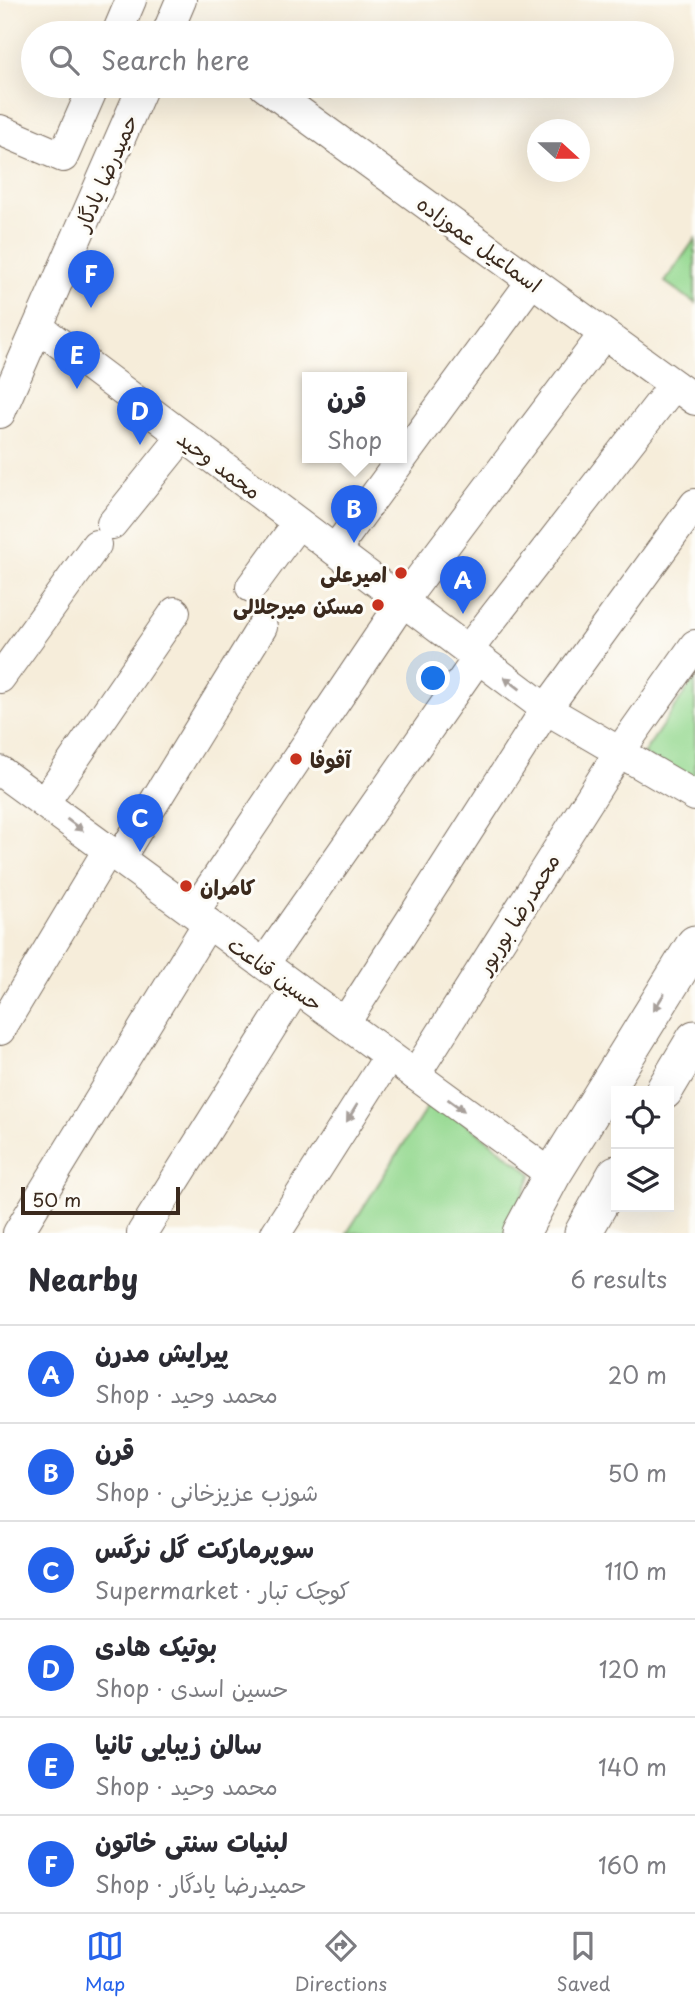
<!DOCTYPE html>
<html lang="en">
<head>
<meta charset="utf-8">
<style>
  :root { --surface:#fff; --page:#f2f2f3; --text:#2b2b33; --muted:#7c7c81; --line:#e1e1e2; --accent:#2563eb }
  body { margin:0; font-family:"Playpen Sans","Playpen Sans Arabic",sans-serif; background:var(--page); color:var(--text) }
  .controls { position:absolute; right:21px; bottom:21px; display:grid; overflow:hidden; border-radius:0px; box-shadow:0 7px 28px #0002 }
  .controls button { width:63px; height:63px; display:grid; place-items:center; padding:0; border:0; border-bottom:2px solid var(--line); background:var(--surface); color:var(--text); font:35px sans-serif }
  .compass { position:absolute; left:527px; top:119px; width:63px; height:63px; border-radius:50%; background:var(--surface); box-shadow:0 7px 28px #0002; rotate:111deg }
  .scale { position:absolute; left:21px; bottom:18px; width:159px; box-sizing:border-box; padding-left:7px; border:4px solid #3b2a1e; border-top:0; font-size:19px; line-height:24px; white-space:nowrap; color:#3b2a1e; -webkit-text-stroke:5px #fdfcf7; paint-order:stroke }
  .you { position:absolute; left:434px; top:679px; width:24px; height:24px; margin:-18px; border:5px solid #fff; border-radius:50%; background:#1a73e8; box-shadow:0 0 0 10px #1a73e833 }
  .badge { display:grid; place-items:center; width:46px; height:46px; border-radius:50%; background:var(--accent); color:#fff; font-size:23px; font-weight:700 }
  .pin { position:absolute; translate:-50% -58px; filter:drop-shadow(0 2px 4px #0008) }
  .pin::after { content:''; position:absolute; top:37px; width:24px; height:21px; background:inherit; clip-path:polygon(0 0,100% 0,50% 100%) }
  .popup { position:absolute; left:302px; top:372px; width:105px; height:91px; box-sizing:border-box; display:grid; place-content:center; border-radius:0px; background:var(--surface); filter:drop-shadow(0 2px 5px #0005); font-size:23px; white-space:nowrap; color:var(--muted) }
  .popup b { font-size:26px; color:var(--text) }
  .popup::after { content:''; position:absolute; left:50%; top:100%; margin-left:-14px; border:14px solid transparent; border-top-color:var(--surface) }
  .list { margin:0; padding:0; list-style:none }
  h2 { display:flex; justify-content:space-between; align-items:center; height:91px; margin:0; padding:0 28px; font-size:30px }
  h2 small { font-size:23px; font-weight:400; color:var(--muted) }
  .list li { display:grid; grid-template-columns:46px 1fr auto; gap:21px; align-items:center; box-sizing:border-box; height:98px; padding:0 28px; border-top:2px solid var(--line) }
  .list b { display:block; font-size:26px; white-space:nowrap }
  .list p { margin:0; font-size:23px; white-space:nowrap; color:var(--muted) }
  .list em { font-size:23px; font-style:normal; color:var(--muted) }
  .icon { flex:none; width:38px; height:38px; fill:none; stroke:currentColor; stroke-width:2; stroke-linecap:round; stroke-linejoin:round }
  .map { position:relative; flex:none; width:695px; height:1233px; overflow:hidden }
  .search { position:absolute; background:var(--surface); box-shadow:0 7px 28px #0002; left:21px; right:21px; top:21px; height:77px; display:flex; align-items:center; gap:18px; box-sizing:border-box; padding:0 24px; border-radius:38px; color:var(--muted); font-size:26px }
  .sheet { height:679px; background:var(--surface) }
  nav { display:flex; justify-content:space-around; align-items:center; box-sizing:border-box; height:98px; border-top:2px solid var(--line); background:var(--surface); font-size:19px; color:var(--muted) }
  nav a { display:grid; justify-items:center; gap:4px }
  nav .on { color:var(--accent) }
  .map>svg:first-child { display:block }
  .green { fill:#95d991; stroke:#688258; stroke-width:2 }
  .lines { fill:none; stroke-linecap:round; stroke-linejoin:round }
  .minor-casing { stroke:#7c6e60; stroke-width:32 }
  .major-casing { stroke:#7c6e60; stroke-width:39 }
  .minor { stroke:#fff; stroke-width:30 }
  .major { stroke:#fff; stroke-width:37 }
  .oneway { fill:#a79f9a }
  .poi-dot { fill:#c8321e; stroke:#fdfcf7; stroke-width:2.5 }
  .labels { text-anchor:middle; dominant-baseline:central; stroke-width:6; stroke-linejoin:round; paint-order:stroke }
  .street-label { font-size:21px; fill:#3b2a1e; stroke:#fdfcf7 }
  .poi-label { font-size:21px; font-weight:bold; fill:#3b2a1e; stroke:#fdfcf7; text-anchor:end }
</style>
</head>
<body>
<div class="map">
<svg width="695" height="1233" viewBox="0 0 695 1233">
  <rect width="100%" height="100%" fill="#fdfcf7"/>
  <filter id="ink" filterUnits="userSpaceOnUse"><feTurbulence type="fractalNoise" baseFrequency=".0143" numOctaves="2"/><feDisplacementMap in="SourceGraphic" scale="14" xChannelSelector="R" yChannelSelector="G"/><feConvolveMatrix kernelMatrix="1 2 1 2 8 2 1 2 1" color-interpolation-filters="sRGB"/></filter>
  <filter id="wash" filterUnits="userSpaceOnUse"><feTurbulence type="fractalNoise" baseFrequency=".00686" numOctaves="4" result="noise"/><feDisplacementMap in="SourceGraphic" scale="28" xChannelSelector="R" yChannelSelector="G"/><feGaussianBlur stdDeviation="1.57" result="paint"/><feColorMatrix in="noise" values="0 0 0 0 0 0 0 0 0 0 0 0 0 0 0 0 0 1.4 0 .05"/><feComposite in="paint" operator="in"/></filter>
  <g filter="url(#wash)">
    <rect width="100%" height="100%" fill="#f6edda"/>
    <g class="green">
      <path d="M695 239V303L665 282Z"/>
      <path d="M695 678V789L643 754Z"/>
      <path d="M433 1098 532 1174 507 1233H347Z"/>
    </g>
  </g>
  <g filter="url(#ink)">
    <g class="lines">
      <g class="minor-casing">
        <g id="minor">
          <path d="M117 33 131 0"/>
          <path d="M167 33 181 0"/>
          <path d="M264 86 695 400"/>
          <path d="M0 130 63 157 94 86"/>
          <path d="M38 327 546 709 695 796"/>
          <path d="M0 413 143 86"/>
          <path d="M112 524 183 436"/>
          <path d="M335 550 532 281"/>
          <path d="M251 587 298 523"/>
          <path d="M468 650 674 385"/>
          <path d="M0 678 96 545"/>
          <path d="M0 771 552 1175"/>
          <path d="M44 803 175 612"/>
          <path d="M120 858 262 627"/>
          <path d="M194 912 403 601 604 334"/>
          <path d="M264 964 478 658"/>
          <path d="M345 1023 546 709 695 504"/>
          <path d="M0 1030 108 850"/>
          <path d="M415 1075 620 751 695 645"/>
          <path d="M18 1233 208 923"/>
          <path d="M142 1233 296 988"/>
          <path d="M276 1233 389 1056"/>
        </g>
      </g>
      <g class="major-casing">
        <g id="major">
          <path d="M664 1091 695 1039"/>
          <path d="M521 1233 552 1175 695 944"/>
          <path d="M583 1233 616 1174"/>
        </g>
      </g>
      <use href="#minor" class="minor"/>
      <use href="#major" class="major"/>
    </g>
    <defs><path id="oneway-solid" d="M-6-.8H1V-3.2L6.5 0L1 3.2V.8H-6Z" transform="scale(1.75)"/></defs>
    <g class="oneway">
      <use href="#oneway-solid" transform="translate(512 683) rotate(-143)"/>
      <use href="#oneway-solid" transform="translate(75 825) rotate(36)"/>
      <use href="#oneway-solid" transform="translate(659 1002) rotate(122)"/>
      <use href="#oneway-solid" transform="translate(456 1105) rotate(36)"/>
      <use href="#oneway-solid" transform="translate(352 1113) rotate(122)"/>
    </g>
  </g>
  <g class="poi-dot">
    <circle cx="401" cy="573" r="7"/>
    <circle cx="378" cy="605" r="7"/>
    <circle cx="296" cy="759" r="7"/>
    <circle cx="186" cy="886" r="7"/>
  </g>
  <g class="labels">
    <g class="street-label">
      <text transform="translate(105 172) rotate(-66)">حمیدرضا یادگار</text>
      <text transform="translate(480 243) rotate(36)">اسماعیل عموزاده</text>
      <text transform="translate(220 464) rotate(37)">محمد وحید</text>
      <text transform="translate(517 913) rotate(-58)">محمدرضا بوربور</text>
      <text transform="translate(276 973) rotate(36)">حسین قناعت</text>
    </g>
    <g class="poi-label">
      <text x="387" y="573">امیرعلی</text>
      <text x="364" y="605">مسکن میرجلالی</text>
      <text x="310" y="759" text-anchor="start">آفوفا</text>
      <text x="200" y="886" text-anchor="start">کامران</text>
    </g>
  </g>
</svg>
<div class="controls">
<button><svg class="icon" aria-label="locate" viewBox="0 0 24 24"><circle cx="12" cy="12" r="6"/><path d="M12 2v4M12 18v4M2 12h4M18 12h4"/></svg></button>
<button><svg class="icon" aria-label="layers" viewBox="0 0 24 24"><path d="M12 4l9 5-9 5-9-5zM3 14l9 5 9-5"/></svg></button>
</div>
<svg class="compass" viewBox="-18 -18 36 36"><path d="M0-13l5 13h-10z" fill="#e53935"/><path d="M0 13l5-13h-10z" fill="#7c7c81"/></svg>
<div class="scale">50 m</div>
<div class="you"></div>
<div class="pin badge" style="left:463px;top:614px">A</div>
<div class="pin badge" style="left:354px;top:543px">B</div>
<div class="popup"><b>قرن</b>Shop</div>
<div class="pin badge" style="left:140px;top:852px">C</div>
<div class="pin badge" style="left:140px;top:445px">D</div>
<div class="pin badge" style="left:77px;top:389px">E</div>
<div class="pin badge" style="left:91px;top:308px">F</div>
<div class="search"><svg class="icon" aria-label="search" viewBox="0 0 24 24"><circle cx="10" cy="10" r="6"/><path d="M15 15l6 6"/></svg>Search here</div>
</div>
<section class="sheet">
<h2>Nearby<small>6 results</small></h2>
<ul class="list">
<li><span class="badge">A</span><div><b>پیرایش مدرن</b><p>Shop · محمد وحید</p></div><em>20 m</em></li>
<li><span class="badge">B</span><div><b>قرن</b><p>Shop · شوزب عزیزخانی</p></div><em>50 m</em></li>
<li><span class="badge">C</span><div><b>سوپرمارکت گل نرگس</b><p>Supermarket · کوچک تبار</p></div><em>110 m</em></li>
<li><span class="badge">D</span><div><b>بوتیک هادی</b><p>Shop · حسین اسدی</p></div><em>120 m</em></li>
<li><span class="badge">E</span><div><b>سالن زیبایی تانیا</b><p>Shop · محمد وحید</p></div><em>140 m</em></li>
<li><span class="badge">F</span><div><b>لبنیات سنتی خاتون</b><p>Shop · حمیدرضا یادگار</p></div><em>160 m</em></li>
</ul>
</section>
<nav>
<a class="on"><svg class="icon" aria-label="map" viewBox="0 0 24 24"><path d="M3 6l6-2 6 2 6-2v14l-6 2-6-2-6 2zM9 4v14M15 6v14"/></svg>Map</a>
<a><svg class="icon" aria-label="directions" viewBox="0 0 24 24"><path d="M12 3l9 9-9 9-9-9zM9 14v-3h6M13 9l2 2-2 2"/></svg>Directions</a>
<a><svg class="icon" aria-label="saved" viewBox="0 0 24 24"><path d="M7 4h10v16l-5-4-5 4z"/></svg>Saved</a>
</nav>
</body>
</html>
